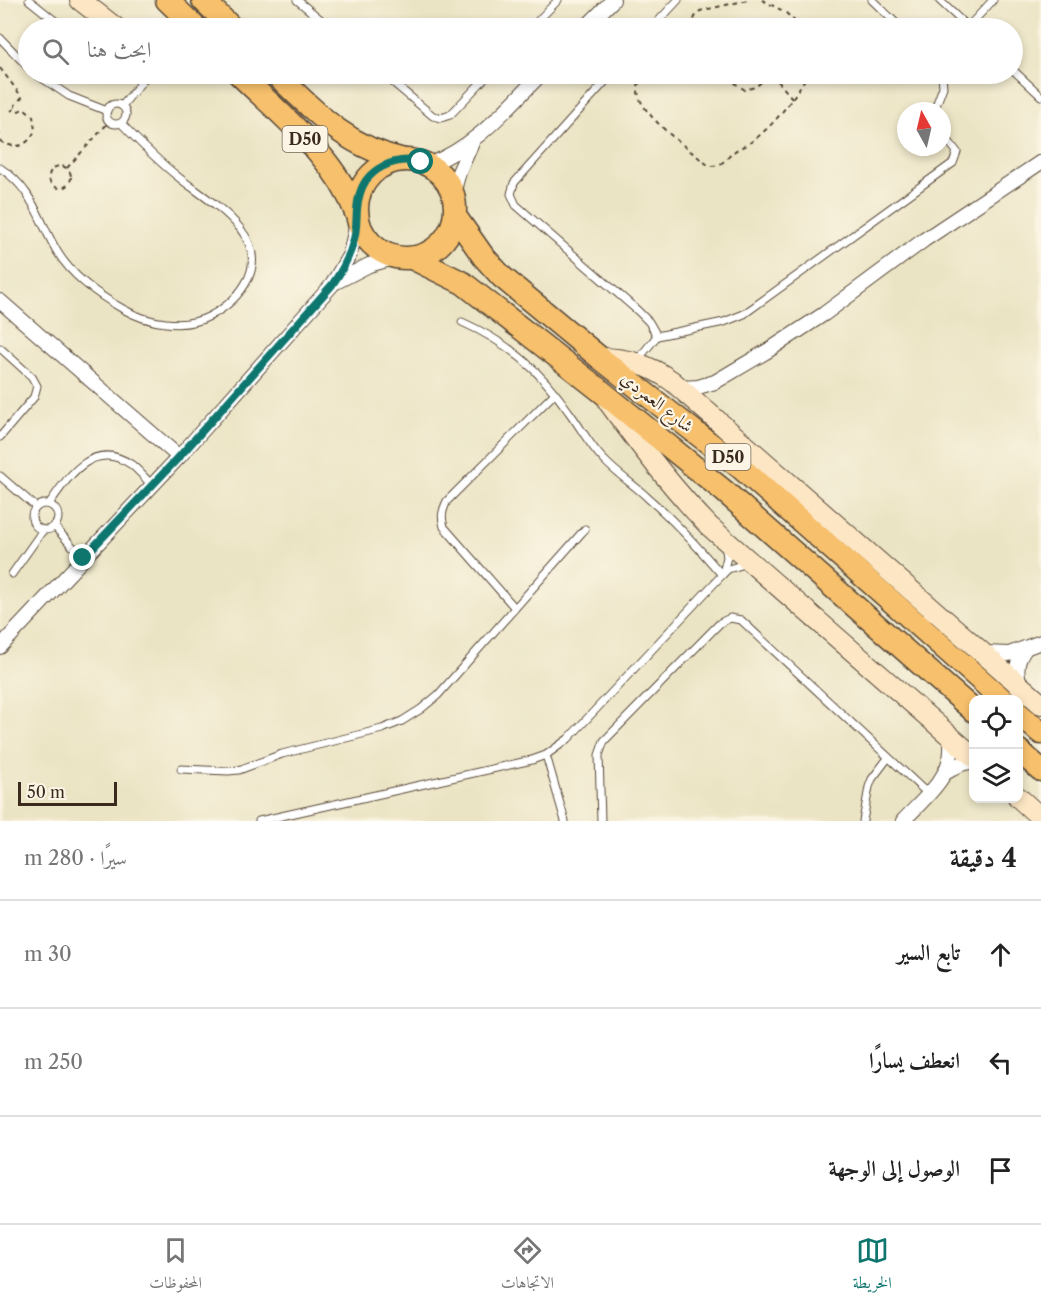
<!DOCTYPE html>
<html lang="ar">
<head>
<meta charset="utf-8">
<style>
  :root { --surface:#fff; --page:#f6f6f6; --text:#222; --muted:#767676; --line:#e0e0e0; --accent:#0f766e }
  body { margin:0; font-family:"Libre Caslon Text",Amiri,serif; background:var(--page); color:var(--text); direction:rtl }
  .controls { position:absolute; right:18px; bottom:18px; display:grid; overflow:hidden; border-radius:12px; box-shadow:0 3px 9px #0003 }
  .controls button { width:54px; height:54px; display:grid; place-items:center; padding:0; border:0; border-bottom:2px solid var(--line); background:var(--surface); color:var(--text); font:30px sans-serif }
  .compass { position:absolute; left:897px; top:102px; width:54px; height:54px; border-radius:50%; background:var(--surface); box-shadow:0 3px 9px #0003; rotate:352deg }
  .scale { position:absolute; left:18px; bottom:15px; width:99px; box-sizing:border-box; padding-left:6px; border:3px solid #3b2a1e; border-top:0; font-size:16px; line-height:21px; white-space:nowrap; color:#3b2a1e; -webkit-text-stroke:4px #fcf5e5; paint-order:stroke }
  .stop { position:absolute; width:18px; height:18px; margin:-14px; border:4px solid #0f766e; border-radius:50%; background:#fff }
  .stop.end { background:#0f766e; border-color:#fff; box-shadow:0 2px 6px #0008 }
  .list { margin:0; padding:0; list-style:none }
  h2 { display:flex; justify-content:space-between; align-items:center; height:78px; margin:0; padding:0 24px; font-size:26px }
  h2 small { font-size:20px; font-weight:400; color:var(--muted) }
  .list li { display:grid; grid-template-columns:39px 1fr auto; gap:18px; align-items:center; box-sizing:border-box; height:108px; padding:0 24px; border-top:2px solid var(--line) }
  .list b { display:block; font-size:22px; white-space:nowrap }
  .list em { font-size:20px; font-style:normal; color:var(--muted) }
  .icon { flex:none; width:33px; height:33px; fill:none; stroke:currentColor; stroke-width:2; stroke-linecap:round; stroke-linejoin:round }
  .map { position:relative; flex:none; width:1041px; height:821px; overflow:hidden; direction:ltr }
  .search { position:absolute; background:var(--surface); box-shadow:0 3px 9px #0003; left:18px; right:18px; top:18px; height:66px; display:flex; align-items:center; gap:15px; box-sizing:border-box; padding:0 21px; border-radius:33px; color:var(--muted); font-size:22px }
  .sheet { height:402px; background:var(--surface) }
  nav { display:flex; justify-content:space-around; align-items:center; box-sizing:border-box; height:84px; border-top:2px solid var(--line); background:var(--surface); font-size:16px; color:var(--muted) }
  nav a { display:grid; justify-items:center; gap:3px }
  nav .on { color:var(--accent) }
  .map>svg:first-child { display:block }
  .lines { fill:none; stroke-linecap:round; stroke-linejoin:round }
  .lane-casing { stroke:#554637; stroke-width:9 }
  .street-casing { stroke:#554637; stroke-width:16 }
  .secondary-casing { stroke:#554637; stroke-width:22 }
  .primary-casing { stroke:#554637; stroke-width:25 }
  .path { stroke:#554637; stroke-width:2; stroke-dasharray:4.5 4.5; stroke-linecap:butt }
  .lane { stroke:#fff; stroke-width:7 }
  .street { stroke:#fff; stroke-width:14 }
  .secondary { stroke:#fce6c4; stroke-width:20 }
  .primary { stroke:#f7c06c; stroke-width:22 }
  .route { stroke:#0f766e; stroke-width:8 }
  .labels { text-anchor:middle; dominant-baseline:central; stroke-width:4.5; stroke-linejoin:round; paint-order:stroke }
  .shield { fill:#fcf5e5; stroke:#75675a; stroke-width:1.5 }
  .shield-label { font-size:16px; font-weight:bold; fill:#3b2a1e }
  .street-label { font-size:18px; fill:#3b2a1e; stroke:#fcf5e5 }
</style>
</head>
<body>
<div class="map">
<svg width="1041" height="821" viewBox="0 0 1041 821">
  <rect width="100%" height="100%" fill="#fcf5e5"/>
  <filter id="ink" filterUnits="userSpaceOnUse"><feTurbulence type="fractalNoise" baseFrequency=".0167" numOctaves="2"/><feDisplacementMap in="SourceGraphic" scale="12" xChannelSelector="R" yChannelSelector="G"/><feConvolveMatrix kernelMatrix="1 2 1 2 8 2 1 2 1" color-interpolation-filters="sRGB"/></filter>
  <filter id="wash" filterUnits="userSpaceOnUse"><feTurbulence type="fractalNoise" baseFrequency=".008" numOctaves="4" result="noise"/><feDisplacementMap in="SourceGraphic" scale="24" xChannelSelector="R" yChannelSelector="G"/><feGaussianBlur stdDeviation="1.35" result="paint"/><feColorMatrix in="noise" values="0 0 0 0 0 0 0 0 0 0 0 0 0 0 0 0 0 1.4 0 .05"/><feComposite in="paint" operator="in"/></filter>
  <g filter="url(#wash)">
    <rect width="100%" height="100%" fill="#ebe4c4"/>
  </g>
  <g filter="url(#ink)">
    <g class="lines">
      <g class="lane-casing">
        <g id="lane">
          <path d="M29 0 64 28"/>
          <path d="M297 0 331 28"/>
          <path d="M872 0 901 28"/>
          <path d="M939 0 969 28"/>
          <path d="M968 27 993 0"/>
          <path d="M531 28 558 0"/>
          <path d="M652 28 678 0"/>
          <path d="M0 38 28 67"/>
          <path d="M1012 69 1041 96"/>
          <path d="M36 74 69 96 107 111"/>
          <path d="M118 74 120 75"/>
          <path d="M383 74 433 116 441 118 450 115 489 74"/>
          <path d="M612 74 514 183 511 194 516 205 638 311 649 322 657 336"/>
          <circle cx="116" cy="114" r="10"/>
          <path d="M122 106 148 74"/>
          <path d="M934 111 943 87 942 74"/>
          <path d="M0 168C33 188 39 222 58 253 73 277 98 295 123 309 147 323 184 330 210 316 225 308 240 295 248 279 270 232 206 200 177 176 157 160 139 142 121 123"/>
          <path d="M462 322C509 343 540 370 569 412 581 428 590 446 604 460 618 475 635 485 649 499 676 522 699 548 722 575"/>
          <path d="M0 348 32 377 37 386 34 397 0 437"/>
          <path d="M636 362 657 336 724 322 744 314 953 163 957 152 942 133"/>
          <path d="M0 476 36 507"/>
          <circle cx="45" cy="517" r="13"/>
          <path d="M49 504C68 477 93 438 132 465 139 471 146 479 152 485"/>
          <path d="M54 526 83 558"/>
          <path d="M723 573 727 557 725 545"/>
          <path d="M12 574 43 530"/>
          <path d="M515 608 444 527C441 517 442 511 447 501L555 393"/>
          <path d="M546 755 565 821"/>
          <path d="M181 769 228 771 239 770 282 754 382 729 402 721 421 709 438 695 585 529"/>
          <path d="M259 821 532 760 546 755 568 739 722 575 728 569 745 564"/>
          <path d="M601 821 599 755 604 741 720 623 730 618 741 620 928 794"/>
          <path d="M863 821 869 787 872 779 888 758"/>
        </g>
      </g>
      <g class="street-casing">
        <g id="street">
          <path d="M585 28 613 0"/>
          <path d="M428 165C476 147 506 109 541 74"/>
          <path d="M453 193 459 172 472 143"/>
          <path d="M336 282 369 265 397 257"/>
          <path d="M0 301 179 457"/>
          <path d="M681 388 698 387 715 382 769 350 824 314 924 240 1041 162"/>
          <path d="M0 647 179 457 332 285 350 254 358 219"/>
          <path d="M985 653 1009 654 1041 642"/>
          <path d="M1021 686C1015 673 1016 661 1025 649"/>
          <path d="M947 772 961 764 974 761"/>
          <path d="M903 821C925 797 958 773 950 737"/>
        </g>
      </g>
      <g class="secondary-casing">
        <g id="secondary">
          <path d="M80 0 116 28"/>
          <path d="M600 358C628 358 649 365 672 381L1041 704"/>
          <path d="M609 403C640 446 672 488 709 526L974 757"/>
          <path d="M1018 797 1041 818"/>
        </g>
      </g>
      <g class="primary-casing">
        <g id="primary">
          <path d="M167 0 196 28"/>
          <path d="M203 0 232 28"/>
          <path d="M239 74C283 117 335 157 357 215"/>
          <path d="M276 74C316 113 347 147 404 160"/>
          <circle cx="406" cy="209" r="49"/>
          <path d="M455 216 483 256 502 277 600 358 741 468 1003 700"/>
          <path d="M412 258 463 283 601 391 724 491 974 711"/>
          <path d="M1018 713 1041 733"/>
          <path d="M1018 750 1041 770"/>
        </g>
      </g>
      <g class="path">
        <path d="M762 0 785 12 802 28"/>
        <path d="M691 28 695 17 700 11 748 0"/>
        <path d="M0 68 22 97 15 105V108"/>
        <path d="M644 74C641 79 637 84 638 91 639 115 690 150 708 165 721 169 726 158 735 151 740 147 746 146 751 142 776 124 793 99 808 74"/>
        <path d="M730 74 736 84 745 90 755 87 772 74"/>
        <path d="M772 74 792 98"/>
        <path d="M0 133V134"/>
        <path d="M0 141C15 150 28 147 35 130L33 116 24 108 19 111 15 108 11 111"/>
        <circle cx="60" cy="177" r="11"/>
        <path d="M67 168 109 122"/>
      </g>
      <use href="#lane" class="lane"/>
      <use href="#street" class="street"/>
      <use href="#secondary" class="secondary"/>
      <use href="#primary" class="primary"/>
    </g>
  </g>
  <g class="lines" filter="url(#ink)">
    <path class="route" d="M83 558 179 457 332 285C342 271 350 256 354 239 358 225 355 211 359 197 365 169 394 156 421 162"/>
  </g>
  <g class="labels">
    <g class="shield">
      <rect x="282.5" y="126" width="45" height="26" rx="4.5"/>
      <rect x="705.5" y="444" width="45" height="26" rx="4.5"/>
    </g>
    <g class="shield-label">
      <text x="305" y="139">D50</text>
      <text x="728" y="457">D50</text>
    </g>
    <g class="street-label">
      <text transform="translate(657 402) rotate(38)">شارع العمردي</text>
    </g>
  </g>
</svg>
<div class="controls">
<button><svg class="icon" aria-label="locate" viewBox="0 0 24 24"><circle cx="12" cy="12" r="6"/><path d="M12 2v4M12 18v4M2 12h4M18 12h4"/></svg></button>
<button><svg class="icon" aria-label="layers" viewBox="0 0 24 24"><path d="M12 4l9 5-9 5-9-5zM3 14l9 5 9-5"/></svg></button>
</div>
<svg class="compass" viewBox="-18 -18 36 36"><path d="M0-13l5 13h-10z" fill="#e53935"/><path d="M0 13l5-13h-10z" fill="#767676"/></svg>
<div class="scale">50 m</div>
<div class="stop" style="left:421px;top:162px"></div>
<div class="stop end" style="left:83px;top:558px"></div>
<div class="search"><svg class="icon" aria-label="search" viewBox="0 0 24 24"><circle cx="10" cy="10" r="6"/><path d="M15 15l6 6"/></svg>ابحث هنا</div>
</div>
<section class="sheet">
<h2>4 دقيقة<small>سيرًا · 280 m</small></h2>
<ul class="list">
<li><svg class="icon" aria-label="ahead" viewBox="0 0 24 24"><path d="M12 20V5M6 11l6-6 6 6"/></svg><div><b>تابع السير</b></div><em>30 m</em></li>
<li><svg class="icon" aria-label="left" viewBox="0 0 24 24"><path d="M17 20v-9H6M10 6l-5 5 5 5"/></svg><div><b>انعطف يسارًا</b></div><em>250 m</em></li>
<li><svg class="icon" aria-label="arrive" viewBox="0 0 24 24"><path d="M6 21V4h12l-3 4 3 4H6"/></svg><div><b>الوصول إلى الوجهة</b></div></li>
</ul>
</section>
<nav>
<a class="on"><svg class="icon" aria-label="map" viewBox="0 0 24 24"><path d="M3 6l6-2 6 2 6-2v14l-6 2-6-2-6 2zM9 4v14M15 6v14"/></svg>الخريطة</a>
<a><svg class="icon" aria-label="directions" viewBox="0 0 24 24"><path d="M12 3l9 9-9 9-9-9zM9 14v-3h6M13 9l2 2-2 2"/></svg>الاتجاهات</a>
<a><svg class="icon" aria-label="saved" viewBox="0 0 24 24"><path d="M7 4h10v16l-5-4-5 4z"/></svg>المحفوظات</a>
</nav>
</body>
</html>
